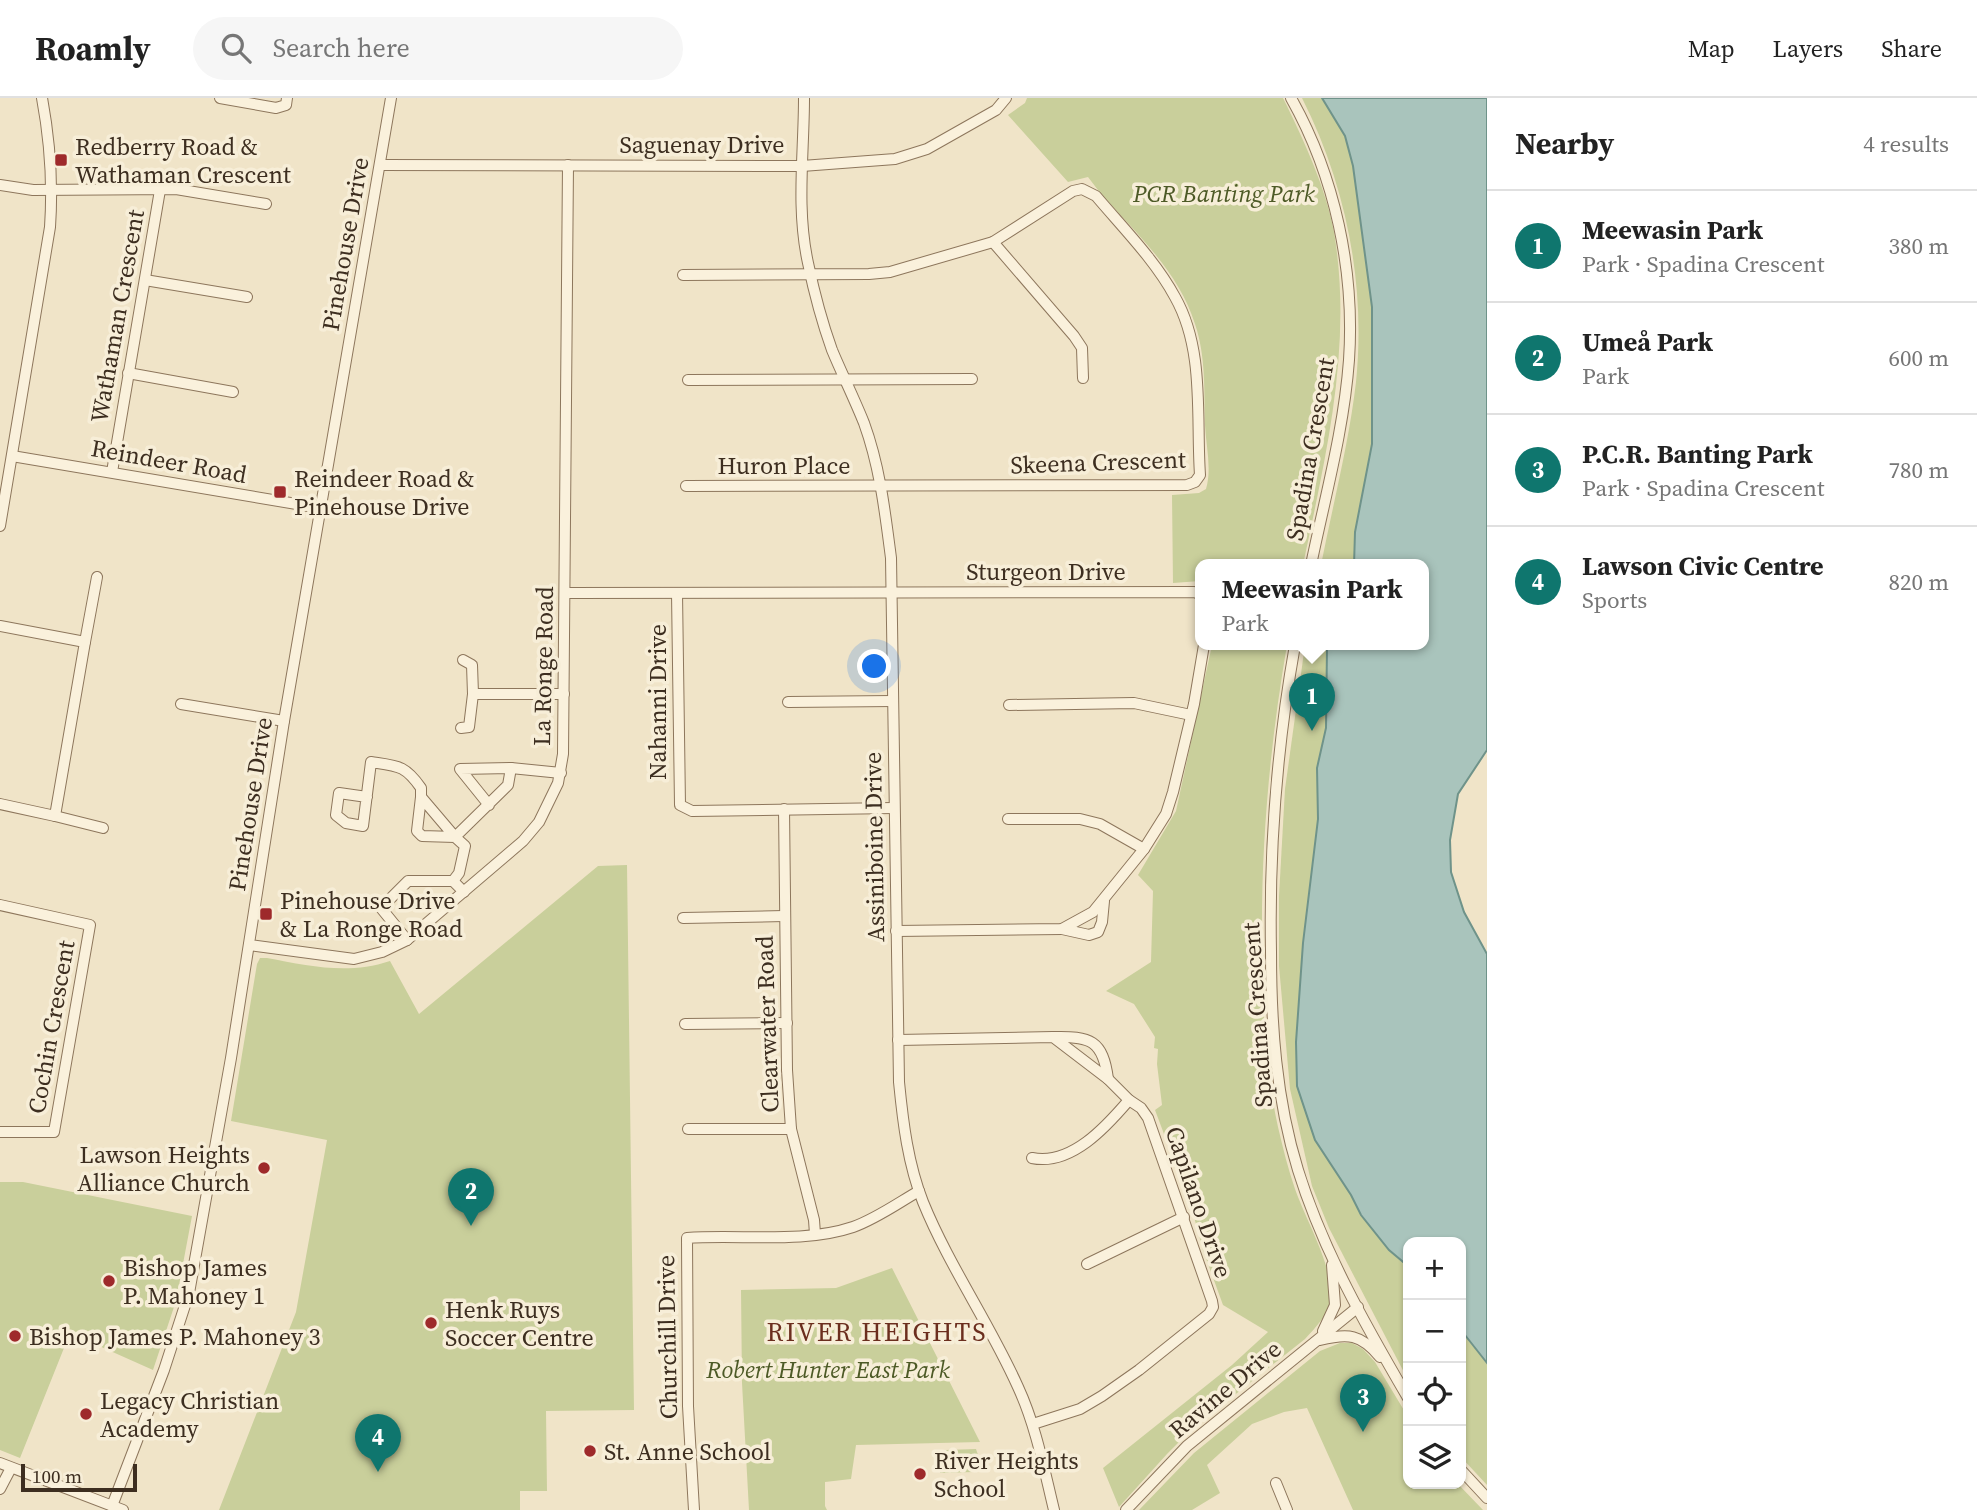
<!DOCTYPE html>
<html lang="en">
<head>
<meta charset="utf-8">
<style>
  :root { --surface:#fff; --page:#f6f6f6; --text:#222; --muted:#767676; --line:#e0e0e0; --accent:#0f766e }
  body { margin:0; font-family:"Source Serif 4",serif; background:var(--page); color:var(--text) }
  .controls { position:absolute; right:21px; bottom:21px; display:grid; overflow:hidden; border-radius:14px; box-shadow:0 2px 5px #0004 }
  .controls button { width:63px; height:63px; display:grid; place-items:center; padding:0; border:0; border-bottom:2px solid var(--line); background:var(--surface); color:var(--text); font:35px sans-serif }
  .scale { position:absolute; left:21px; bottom:18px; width:116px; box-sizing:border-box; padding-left:7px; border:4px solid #3d2e20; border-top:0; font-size:19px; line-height:24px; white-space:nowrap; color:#3d2e20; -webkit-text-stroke:5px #f7eed8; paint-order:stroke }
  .you { position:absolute; left:875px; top:569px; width:24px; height:24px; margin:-18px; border:5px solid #fff; border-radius:50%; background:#1a73e8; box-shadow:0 0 0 10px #1a73e833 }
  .badge { display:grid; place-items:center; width:46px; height:46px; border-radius:50%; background:var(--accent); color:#fff; font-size:23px; font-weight:700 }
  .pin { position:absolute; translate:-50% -58px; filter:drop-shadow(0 2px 4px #0008) }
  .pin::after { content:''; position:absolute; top:37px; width:24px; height:21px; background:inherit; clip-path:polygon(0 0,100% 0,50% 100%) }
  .popup { position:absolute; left:1195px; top:461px; width:234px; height:91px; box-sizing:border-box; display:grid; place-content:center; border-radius:14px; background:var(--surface); filter:drop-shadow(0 2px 5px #0005); font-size:23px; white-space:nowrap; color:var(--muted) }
  .popup b { font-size:26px; color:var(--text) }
  .popup::after { content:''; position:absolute; left:50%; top:100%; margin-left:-14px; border:14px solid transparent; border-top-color:var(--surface) }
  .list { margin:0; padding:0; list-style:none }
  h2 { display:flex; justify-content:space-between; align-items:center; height:91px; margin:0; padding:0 28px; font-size:30px }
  h2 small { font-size:23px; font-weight:400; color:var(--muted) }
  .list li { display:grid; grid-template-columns:46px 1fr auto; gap:21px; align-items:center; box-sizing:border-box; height:112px; padding:0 28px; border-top:2px solid var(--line) }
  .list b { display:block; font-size:26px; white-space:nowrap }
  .list p { margin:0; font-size:23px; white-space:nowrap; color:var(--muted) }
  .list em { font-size:23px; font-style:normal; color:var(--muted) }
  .icon { flex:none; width:38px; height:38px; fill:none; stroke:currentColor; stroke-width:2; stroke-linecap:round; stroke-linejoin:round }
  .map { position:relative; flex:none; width:1487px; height:1412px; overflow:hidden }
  header { display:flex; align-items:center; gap:42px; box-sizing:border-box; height:98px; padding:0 35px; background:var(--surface); border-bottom:2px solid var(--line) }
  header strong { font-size:33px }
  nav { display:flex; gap:38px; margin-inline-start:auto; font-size:24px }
  .search { width:490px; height:63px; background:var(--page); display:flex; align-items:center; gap:18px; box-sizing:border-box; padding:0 24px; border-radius:38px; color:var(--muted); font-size:26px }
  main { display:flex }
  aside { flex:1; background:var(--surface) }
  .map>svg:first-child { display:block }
  .green { fill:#c9cf9b }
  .water { fill:#a9c4bc; stroke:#6f938a; stroke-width:2 }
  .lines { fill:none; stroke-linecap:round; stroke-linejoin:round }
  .minor-casing { stroke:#8d765c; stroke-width:12 }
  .minor { stroke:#faf1dc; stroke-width:10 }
  .poi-dot { fill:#9e2a2b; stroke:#f7eed8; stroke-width:2.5 }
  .labels { text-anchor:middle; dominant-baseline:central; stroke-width:7; stroke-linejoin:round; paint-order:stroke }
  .street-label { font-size:24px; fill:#3d2e20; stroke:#f7eed8 }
  .poi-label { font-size:24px; fill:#3d2e20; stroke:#f7eed8; text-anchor:start }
  .park-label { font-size:24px; font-style:italic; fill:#4d5a26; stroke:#f7eed8 }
  .neighbourhood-label { font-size:26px; letter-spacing:2px; fill:#6b2e1e; stroke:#f7eed8 }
</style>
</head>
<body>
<header>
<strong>Roamly</strong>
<div class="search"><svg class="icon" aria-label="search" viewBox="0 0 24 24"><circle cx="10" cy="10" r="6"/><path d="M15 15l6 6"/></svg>Search here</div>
<nav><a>Map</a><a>Layers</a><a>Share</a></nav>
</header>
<main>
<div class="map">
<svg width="1487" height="1412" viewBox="0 0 1487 1412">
  <rect width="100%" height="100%" fill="#f0e4c8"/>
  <g class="green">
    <path d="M1027 0H1283C1303 40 1326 90 1334 134 1353 247 1326 357 1303 467H1200V483L1173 485 1172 397 1199 395 1206 391C1212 371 1206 348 1205 327 1204 294 1206 258 1195 226 1179 174 1136 135 1101 96L1088 79 1068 84 1008 17 1025 5Z"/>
    <path d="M1302 0H1333L1355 40 1368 122 1380 324 1359 467H1321C1333 406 1349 345 1356 284 1366 186 1346 87 1302 0Z"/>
    <path d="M1212 547H1287C1270 646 1261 744 1262 844 1262 906 1265 969 1278 1029 1283 1050 1288 1071 1295 1091 1305 1120 1335 1172 1331 1202 1328 1217 1315 1230 1305 1241L1193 1330 1167 1356 1119 1409 1103 1370 1232 1267 1268 1234 1223 1207 1203 1152 1191 1108 1155 1012 1162 1007 1157 966 1158 951 1154 950 1155 939 1134 906 1106 893 1151 864 1153 793 1138 777 1176 713Z"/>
    <path d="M1305 547H1332L1408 1155V1282L1329 1130 1312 1088 1290 991 1279 868V798L1285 691Z"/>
    <path d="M627 767 634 1312 546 1313 547 1393H520V1412H219L296 1214 327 1042 231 1023 257 866 260 860H267C309 868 348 877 390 863L419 916 598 768Z"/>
    <path d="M0 1084H23L192 1118 176 1203 153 1272 70 1235 20 1360 0 1352Z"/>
    <path d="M892 1170 980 1344 856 1347 851 1381 825 1384V1408L827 1412H749L742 1285 741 1192 836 1190Z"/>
    <path d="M1461 1212 1487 1249V1387L1461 1359Z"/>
    <path d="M1340 1245H1352L1363 1251 1375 1264 1408 1319V1386H1458L1483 1412H1353L1307 1310 1284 1314 1252 1326 1207 1367 1220 1395 1192 1412H1139L1194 1355 1320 1253Z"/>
    <path d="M976 1351 979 1360 974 1361V1374L940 1375V1362L946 1361V1352Z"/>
  </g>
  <path class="water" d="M1322 0H1487V652L1458 696 1450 742 1451 774 1464 814 1487 856V1265L1461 1232V1144H1408V1168L1389 1152 1361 1117 1351 1097 1315 1042 1297 988 1296 944 1303 845 1318 721 1317 670 1326 630 1327 550 1328 547H1424V467H1354L1355 434 1372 346V209L1353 68 1345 38Z"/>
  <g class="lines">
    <g class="minor-casing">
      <g id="minor">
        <path d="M220 0 276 10 286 7 287 0"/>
        <path d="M804 0C804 55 796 110 808 165 814 194 822 224 832 252 842 276 854 300 864 325 880 369 885 414 891 460L899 984C903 1025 908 1066 923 1104 949 1168 990 1226 1018 1289 1036 1328 1044 1371 1054 1412"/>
        <path d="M1291 0C1335 78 1355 173 1349 262 1344 331 1325 399 1311 467"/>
        <path d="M380 67 802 68 895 61 927 51 996 12 1006 0"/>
        <path d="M0 87 33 92 176 91 266 106"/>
        <path d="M993 144 1074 238 1082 250 1083 280"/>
        <path d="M683 177 869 176 890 174 993 144 1073 93 1082 91 1096 98C1123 130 1155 162 1175 199 1205 252 1196 319 1200 377L1195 384 1187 387 686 388"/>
        <path d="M145 182 247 199"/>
        <path d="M128 275 233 294"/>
        <path d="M688 282 972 281"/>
        <path d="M12 358 320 410"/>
        <path d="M112 374 160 92"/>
        <path d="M0 428 50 129C53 85 50 43 42 0"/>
        <path d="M565 495 1194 494 1200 496"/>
        <path d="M677 495 680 707 692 713 894 710"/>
        <path d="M0 528 85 544 55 718 0 706"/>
        <path d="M85 544 97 479"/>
        <path d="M1295 547C1277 648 1269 750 1271 853 1271 926 1276 1001 1298 1072 1323 1153 1366 1228 1408 1300"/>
        <path d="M473 596H564"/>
        <path d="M788 604 893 603"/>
        <path d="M181 606 284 623"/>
        <path d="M1009 607 1134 605 1191 617"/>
        <path d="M461 630 469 629 473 596 472 567 463 562"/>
        <path d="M511 670 561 675"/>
        <path d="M367 699 339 695 336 717 346 725 363 728 371 664C398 668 405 667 421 690V699"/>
        <path d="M784 711 787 972 791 1031 814 1122 815 1136"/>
        <path d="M55 718 103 730"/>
        <path d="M1008 721H1080L1100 726 1144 751"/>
        <path d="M453 783 459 775 465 748 455 739 422 738 417 733 421 699 455 739 508 687 511 670 460 671 489 707"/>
        <path d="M0 807 90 827 54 1034H0"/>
        <path d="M683 820 784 818"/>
        <path d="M1062 831 1089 837 1098 834 1102 824 1104 803"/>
        <path d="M896 833 1062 831 1093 814 1144 751 1166 716 1173 694 1194 606 1204 547"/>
        <path d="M407 842 381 810 408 783H453L464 794"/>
        <path d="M249 847 354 861 382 854 407 842 523 743 539 724 558 685 563 656 568 67"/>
        <path d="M685 926 787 925"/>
        <path d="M1053 939C1090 938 1103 942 1108 981"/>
        <path d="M898 942 1053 939 1108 981 1129 1002 1141 1010 1148 1020 1212 1203 1213 1209 1209 1216 1139 1272 1102 1298 1080 1311 1033 1326"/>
        <path d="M688 1031H791"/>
        <path d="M1032 1060C1071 1068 1106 1029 1129 1002"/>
        <path d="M1087 1166 1184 1119"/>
        <path d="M1323 1233 1335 1207 1332 1167"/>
        <path d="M1320 1242C1348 1235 1361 1236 1380 1259"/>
        <path d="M0 1365 123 1412"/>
        <path d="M1461 1372 1487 1400"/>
        <path d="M1276 1385 1287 1412"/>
        <path d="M0 1391 11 1370"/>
        <path d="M112 1408 164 1272 189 1195 231 960 284 623 391 0"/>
        <path d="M694 1412 688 1308 687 1140C739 1136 803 1146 853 1129 876 1121 898 1105 919 1093"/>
        <path d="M1126 1412 1187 1348 1358 1209"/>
      </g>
    </g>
    <use href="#minor" class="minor"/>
  </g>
  <g class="poi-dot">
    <rect x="54" y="55" width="14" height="14" rx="3.5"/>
    <rect x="273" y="387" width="14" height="14" rx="3.5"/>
    <rect x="259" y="809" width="14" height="14" rx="3.5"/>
    <circle cx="264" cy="1070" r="7"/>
    <circle cx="109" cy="1183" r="7"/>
    <circle cx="431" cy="1225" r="7"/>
    <circle cx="15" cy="1238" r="7"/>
    <circle cx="86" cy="1316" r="7"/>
    <circle cx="590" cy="1353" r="7"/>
    <circle cx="920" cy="1376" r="7"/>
  </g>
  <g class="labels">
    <g class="street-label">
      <text x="702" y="46">Saguenay Drive</text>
      <text transform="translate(345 146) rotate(-80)">Pinehouse Drive</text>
      <text transform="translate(117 218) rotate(-80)">Wathaman Crescent</text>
      <text transform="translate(1310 351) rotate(-80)">Spadina Crescent</text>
      <text transform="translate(169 363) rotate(10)">Reindeer Road</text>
      <text transform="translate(1098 364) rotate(-2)">Skeena Crescent</text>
      <text x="784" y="367">Huron Place</text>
      <text x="1046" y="473">Sturgeon Drive</text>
      <text transform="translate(543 568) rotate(-89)">La Ronge Road</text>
      <text transform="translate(657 604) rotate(-90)">Nahanni Drive</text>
      <text transform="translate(250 706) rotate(-81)">Pinehouse Drive</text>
      <text transform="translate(874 749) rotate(-91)">Assiniboine Drive</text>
      <text transform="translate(1257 917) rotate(-94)">Spadina Crescent</text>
      <text transform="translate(767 926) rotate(-92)">Clearwater Road</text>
      <text transform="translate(51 929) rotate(-80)">Cochin Crescent</text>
      <text transform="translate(1199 1104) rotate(71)">Capilano Drive</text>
      <text transform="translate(667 1239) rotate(-91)">Churchill Drive</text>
      <text transform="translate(1225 1291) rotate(-40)">Ravine Drive</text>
    </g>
    <g class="poi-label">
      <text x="75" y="48">Redberry Road &amp;<tspan x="75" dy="28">Wathaman Crescent</tspan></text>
      <text x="294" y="380">Reindeer Road &amp;<tspan x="294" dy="28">Pinehouse Drive</tspan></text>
      <text x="280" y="802">Pinehouse Drive<tspan x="280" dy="28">&amp; La Ronge Road</tspan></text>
      <text x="250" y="1056" text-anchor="end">Lawson Heights<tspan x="250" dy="28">Alliance Church</tspan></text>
      <text x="123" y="1169">Bishop James<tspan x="123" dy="28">P. Mahoney 1</tspan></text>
      <text x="445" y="1211">Henk Ruys<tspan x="445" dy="28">Soccer Centre</tspan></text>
      <text x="29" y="1238">Bishop James P. Mahoney 3</text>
      <text x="100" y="1302">Legacy Christian<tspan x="100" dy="28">Academy</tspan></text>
      <text x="604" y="1353">St. Anne School</text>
      <text x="934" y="1362">River Heights<tspan x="934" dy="28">School</tspan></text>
    </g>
    <g class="park-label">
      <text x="1224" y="95">PCR Banting Park</text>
      <text x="828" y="1271">Robert Hunter East Park</text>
    </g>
    <g class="neighbourhood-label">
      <text x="877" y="1234">RIVER HEIGHTS</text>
    </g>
  </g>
</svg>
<div class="controls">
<button>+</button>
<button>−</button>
<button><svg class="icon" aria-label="locate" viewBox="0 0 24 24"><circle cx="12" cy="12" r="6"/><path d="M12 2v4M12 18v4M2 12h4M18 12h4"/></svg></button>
<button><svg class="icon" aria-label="layers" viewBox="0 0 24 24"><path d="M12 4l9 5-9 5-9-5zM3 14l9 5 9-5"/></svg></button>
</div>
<div class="scale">100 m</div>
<div class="you"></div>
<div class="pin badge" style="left:1312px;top:633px">1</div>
<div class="popup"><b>Meewasin Park</b>Park</div>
<div class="pin badge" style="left:471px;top:1128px">2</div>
<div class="pin badge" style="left:1363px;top:1334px">3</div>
<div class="pin badge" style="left:378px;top:1374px">4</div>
</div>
<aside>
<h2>Nearby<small>4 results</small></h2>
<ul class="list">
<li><span class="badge">1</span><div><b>Meewasin Park</b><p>Park · Spadina Crescent</p></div><em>380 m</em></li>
<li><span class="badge">2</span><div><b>Umeå Park</b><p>Park</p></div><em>600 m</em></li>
<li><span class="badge">3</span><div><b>P.C.R. Banting Park</b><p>Park · Spadina Crescent</p></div><em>780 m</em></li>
<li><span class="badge">4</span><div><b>Lawson Civic Centre</b><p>Sports</p></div><em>820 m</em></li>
</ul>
</aside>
</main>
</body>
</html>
